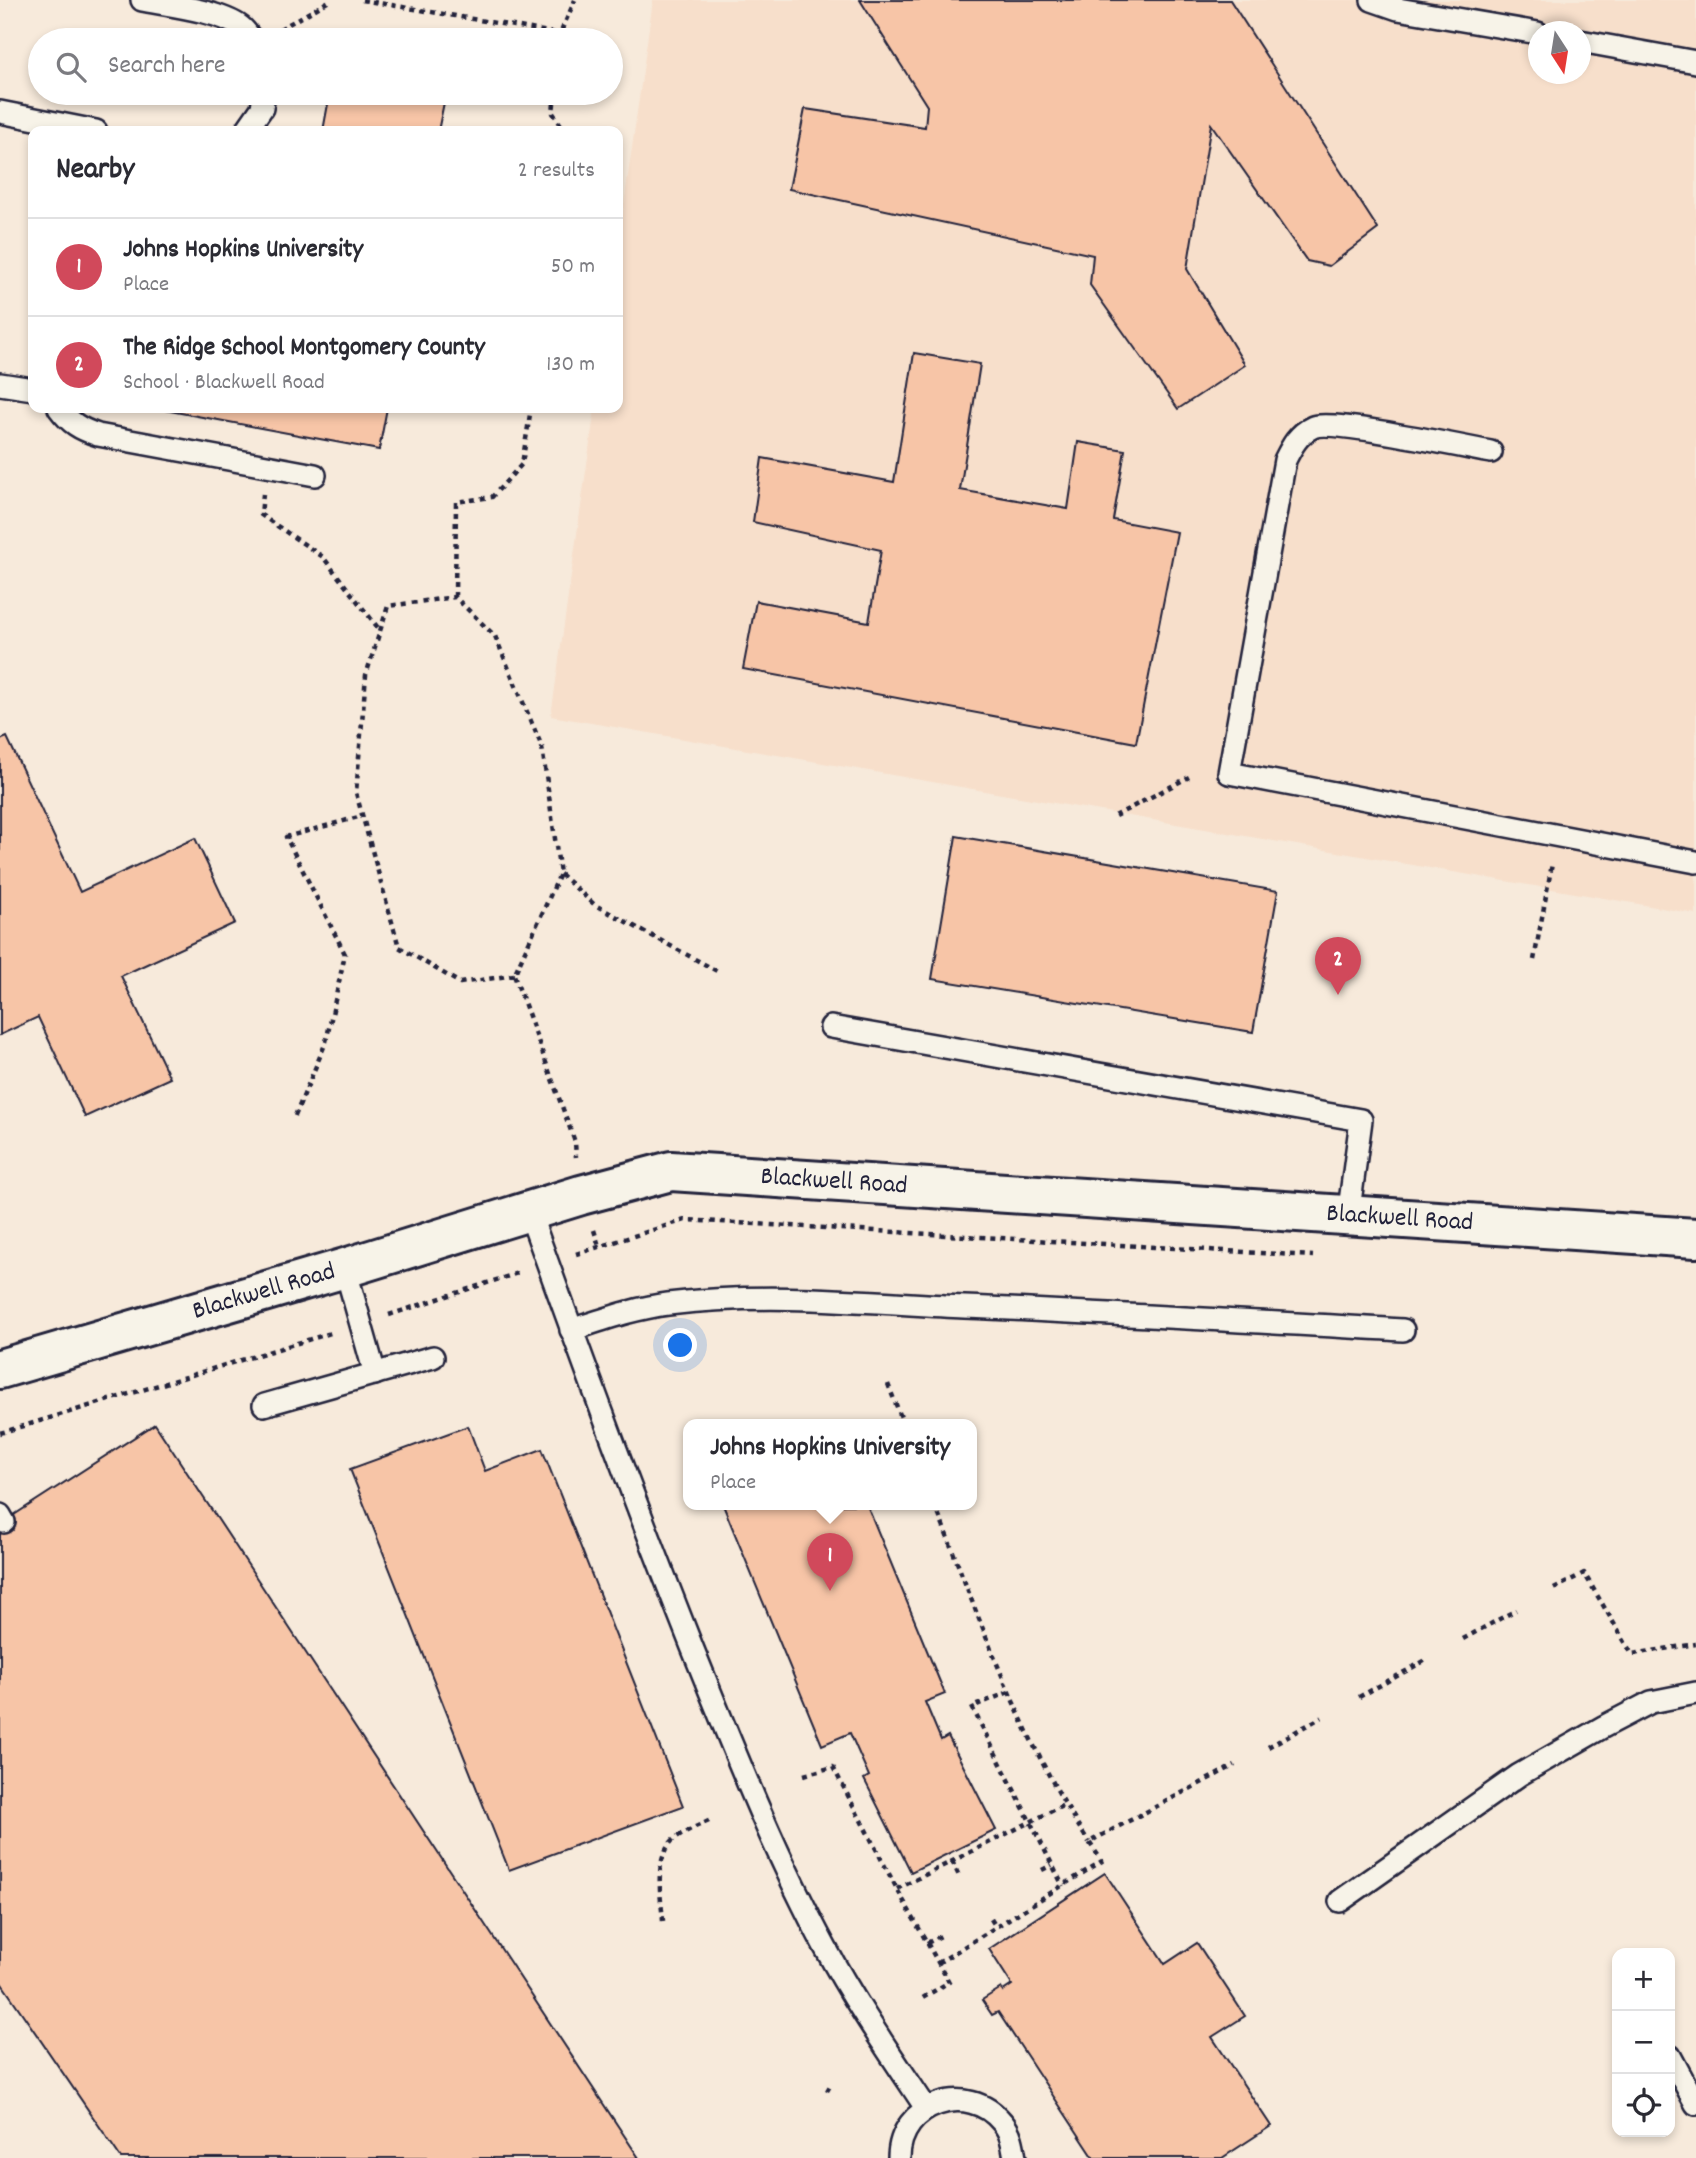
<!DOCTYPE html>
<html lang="en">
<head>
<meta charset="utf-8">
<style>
  :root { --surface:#fff; --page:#f7f7f7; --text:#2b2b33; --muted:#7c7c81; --line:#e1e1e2; --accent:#d1495b }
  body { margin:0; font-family:Dekko,sans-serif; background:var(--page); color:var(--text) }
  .controls { position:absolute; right:21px; bottom:21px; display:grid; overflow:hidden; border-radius:14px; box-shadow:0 4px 10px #0003 }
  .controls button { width:63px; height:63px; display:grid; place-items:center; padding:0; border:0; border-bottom:2px solid var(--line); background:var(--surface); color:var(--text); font:35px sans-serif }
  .compass { position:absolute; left:1528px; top:21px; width:63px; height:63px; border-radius:50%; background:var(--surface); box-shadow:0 4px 10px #0003; rotate:168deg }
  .you { position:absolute; left:681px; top:1346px; width:24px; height:24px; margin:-18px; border:5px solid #fff; border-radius:50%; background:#1a73e8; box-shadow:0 0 0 10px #1a73e833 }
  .badge { display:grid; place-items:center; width:46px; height:46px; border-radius:50%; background:var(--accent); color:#fff; font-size:23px; font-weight:700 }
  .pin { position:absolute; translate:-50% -58px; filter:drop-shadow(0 2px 4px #0008) }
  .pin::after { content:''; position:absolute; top:37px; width:24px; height:21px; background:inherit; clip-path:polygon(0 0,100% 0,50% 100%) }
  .popup { position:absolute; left:683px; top:1419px; width:294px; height:91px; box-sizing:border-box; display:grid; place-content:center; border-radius:14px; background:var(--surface); filter:drop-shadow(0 2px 5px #0005); font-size:23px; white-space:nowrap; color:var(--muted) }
  .popup b { font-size:26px; color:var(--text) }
  .popup::after { content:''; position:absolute; left:50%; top:100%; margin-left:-14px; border:14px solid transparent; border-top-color:var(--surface) }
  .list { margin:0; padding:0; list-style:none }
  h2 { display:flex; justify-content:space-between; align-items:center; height:91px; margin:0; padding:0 28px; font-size:30px }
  h2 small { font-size:23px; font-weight:400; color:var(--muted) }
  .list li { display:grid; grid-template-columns:46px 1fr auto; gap:21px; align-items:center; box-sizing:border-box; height:98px; padding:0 28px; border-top:2px solid var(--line) }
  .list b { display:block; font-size:26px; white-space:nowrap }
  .list p { margin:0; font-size:23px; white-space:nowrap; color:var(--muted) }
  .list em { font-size:23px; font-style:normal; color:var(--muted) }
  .icon { flex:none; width:38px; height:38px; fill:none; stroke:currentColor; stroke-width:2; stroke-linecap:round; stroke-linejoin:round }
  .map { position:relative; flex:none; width:1696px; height:2158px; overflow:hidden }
  .search { position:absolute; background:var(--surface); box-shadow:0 4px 10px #0003; left:28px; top:28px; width:595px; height:77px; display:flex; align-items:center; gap:18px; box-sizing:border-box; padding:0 24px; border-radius:38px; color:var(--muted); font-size:26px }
  .panel { position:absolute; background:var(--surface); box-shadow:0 4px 10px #0003; left:28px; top:126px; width:595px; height:287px; border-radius:14px }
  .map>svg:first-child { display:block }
  .built { fill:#f7dfcb; fill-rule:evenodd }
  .building { fill:#f7c5a7; stroke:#22223b; stroke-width:2 }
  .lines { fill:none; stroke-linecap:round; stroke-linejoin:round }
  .lane-casing { stroke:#22223b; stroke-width:26 }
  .street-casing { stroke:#22223b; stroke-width:44 }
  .path { stroke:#22223b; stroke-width:4.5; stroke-dasharray:5 5; stroke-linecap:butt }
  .lane { stroke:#f7f3e8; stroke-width:21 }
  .street { stroke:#f7f3e8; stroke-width:38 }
  .labels { text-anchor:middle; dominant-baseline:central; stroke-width:7; stroke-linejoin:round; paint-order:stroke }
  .street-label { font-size:26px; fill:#22223b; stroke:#f7f3e8 }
</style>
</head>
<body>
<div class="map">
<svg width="1696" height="2158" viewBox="0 0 1696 2158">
  <rect width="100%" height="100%" fill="#f7eadb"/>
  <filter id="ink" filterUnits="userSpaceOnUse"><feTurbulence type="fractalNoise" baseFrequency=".0143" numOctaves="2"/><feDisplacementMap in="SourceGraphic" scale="14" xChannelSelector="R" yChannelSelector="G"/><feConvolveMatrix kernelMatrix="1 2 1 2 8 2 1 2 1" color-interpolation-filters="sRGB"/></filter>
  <g filter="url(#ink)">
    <path class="built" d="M653 0H1696V914L551 716 595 408H618V246ZM1538 32H1580V74H1538Z"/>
    <g class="building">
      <path d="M860 0H1230L1378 229 1329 266 1307 261 1211 124 1187 269 1245 365 1178 409 1090 285 1093 255 789 189 805 109 925 127 927 106Z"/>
      <path d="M330 93H446L438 131H323Z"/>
      <path d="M914 353 980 364 960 490 1068 509 1078 442 1125 450 1113 520 1177 532 1136 743 743 669 756 601 869 622 881 550 753 522 762 458 894 482Z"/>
      <path d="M154 408H387L379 450Z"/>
      <path d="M7 737 80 892 195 838 235 923 121 976 170 1078 85 1117 38 1017 0 1035V740Z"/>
      <path d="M956 836 1278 891 1253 1032 932 979Z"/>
      <path d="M155 1424 639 2158H121L0 1981V1524Z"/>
      <path d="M468 1426 485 1471 542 1449 683 1806 509 1870 350 1469Z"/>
      <path d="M723 1505H867L945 1694 925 1702 941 1740 948 1736 996 1830 911 1872 864 1779 869 1776 850 1733 822 1745Z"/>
      <path d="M1105 1873 1165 1964 1197 1943 1245 2016 1212 2037 1271 2126 1222 2158H1094L998 2012 992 2015 982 2000 1001 1988 1003 1991 1012 1985 989 1949Z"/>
    </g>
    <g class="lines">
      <g class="lane-casing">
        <g id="lane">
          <path d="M142 0C168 5 220 11 241 27 245 30 249 36 252 40"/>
          <path d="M1372 0 1398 9 1538 33"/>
          <path d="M1580 41 1696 62"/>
          <path d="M0 112 96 131"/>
          <path d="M246 131 262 108 264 93"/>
          <path d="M0 384 33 389"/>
          <path d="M59 408C70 423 80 429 98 435L315 475"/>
          <path d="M1491 452C1463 447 1331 419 1313 427 1298 434 1292 446 1285 460L1229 773 1696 862"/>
          <path d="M831 1027 1361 1120 1348 1217"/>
          <path d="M529 1211C581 1357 635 1503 692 1647 733 1748 773 1850 825 1947 855 2003 891 2055 926 2108"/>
          <path d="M345 1268 375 1374"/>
          <path d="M571 1330C602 1320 635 1308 668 1304 766 1292 866 1302 964 1307 1110 1313 1257 1322 1403 1330"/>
          <path d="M264 1405 433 1357"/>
          <path d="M0 1515 4 1522"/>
          <path d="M1340 1901 1519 1775 1603 1727 1651 1702 1696 1693"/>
          <path d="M1670 2056 1696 2104"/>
          <path d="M899 2158C899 2104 968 2080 1002 2122 1011 2132 1013 2145 1015 2158"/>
        </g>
      </g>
      <g class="street-casing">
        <g id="street">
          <path id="s1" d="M0 1369 345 1268 581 1195 671 1171 1696 1238"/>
        </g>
      </g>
      <g class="path">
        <path d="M362 0 560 34"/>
        <path d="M280 29 331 0"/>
        <path d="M560 40V34L575 0"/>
        <path d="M555 93 553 113 565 131"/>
        <path d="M263 494 261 515 323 557 379 629"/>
        <path d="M455 597 456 502 492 497 522 464 531 408"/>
        <path d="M1115 816 1189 777"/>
        <path d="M560 874 595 905 717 971"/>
        <path d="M1534 960 1552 864"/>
        <path d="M514 975 460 983 399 947 356 793 366 675 388 606 455 597 495 636 542 747 560 874 514 975 575 1142 576 1157"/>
        <path d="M295 1116 326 1042 345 954 286 837 362 816"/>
        <path d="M594 1230 599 1246"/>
        <path d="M576 1254 685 1220 1313 1256"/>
        <path d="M389 1315 521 1272"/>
        <path d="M888 1384 904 1425"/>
        <path d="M0 1433 334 1332"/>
        <path d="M935 1505C980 1620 1020 1739 1089 1842"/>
        <path d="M1554 1589 1584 1573 1632 1654 1696 1644"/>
        <path d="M1463 1639 1516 1610"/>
        <path d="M1009 1692 972 1707 1063 1886"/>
        <path d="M1359 1697 1426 1660"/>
        <path d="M1268 1747 1322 1717"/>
        <path d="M804 1775 833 1767 897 1889 949 1982 921 1999"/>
        <path d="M952 1861 959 1876"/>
        <path d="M1042 1870 1052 1865"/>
        <path d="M897 1889 1064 1805"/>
        <path d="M991 1919 996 1927"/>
        <path d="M663 1921C661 1895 653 1861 673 1840 683 1831 701 1825 713 1819"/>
        <path d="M927 1943 941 1936"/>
        <path d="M938 1963 1102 1861 1089 1842 1235 1765"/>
        <path d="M827 2091 831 2084"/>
      </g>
      <use href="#lane" class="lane"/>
      <use href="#street" class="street"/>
    </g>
  </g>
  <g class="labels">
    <g class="street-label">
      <text stroke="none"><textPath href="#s1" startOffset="863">Blackwell Road</textPath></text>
      <text stroke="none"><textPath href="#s1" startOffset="1430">Blackwell Road</textPath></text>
      <text stroke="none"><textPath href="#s1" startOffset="275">Blackwell Road</textPath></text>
    </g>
  </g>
</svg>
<div class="controls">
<button>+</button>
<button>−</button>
<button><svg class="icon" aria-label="locate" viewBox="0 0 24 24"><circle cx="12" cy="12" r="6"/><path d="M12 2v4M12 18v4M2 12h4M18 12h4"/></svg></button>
</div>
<svg class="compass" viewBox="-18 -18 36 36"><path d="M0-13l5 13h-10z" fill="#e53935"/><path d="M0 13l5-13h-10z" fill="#7c7c81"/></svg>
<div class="you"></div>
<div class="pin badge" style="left:830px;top:1591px">1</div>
<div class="popup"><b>Johns Hopkins University</b>Place</div>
<div class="pin badge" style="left:1338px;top:995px">2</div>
<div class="search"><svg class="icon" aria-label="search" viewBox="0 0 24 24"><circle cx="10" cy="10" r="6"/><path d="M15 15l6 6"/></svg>Search here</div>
<section class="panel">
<h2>Nearby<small>2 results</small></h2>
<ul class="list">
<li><span class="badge">1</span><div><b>Johns Hopkins University</b><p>Place</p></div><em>50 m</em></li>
<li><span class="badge">2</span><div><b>The Ridge School Montgomery County</b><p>School · Blackwell Road</p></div><em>130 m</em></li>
</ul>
</section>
</div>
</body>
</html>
